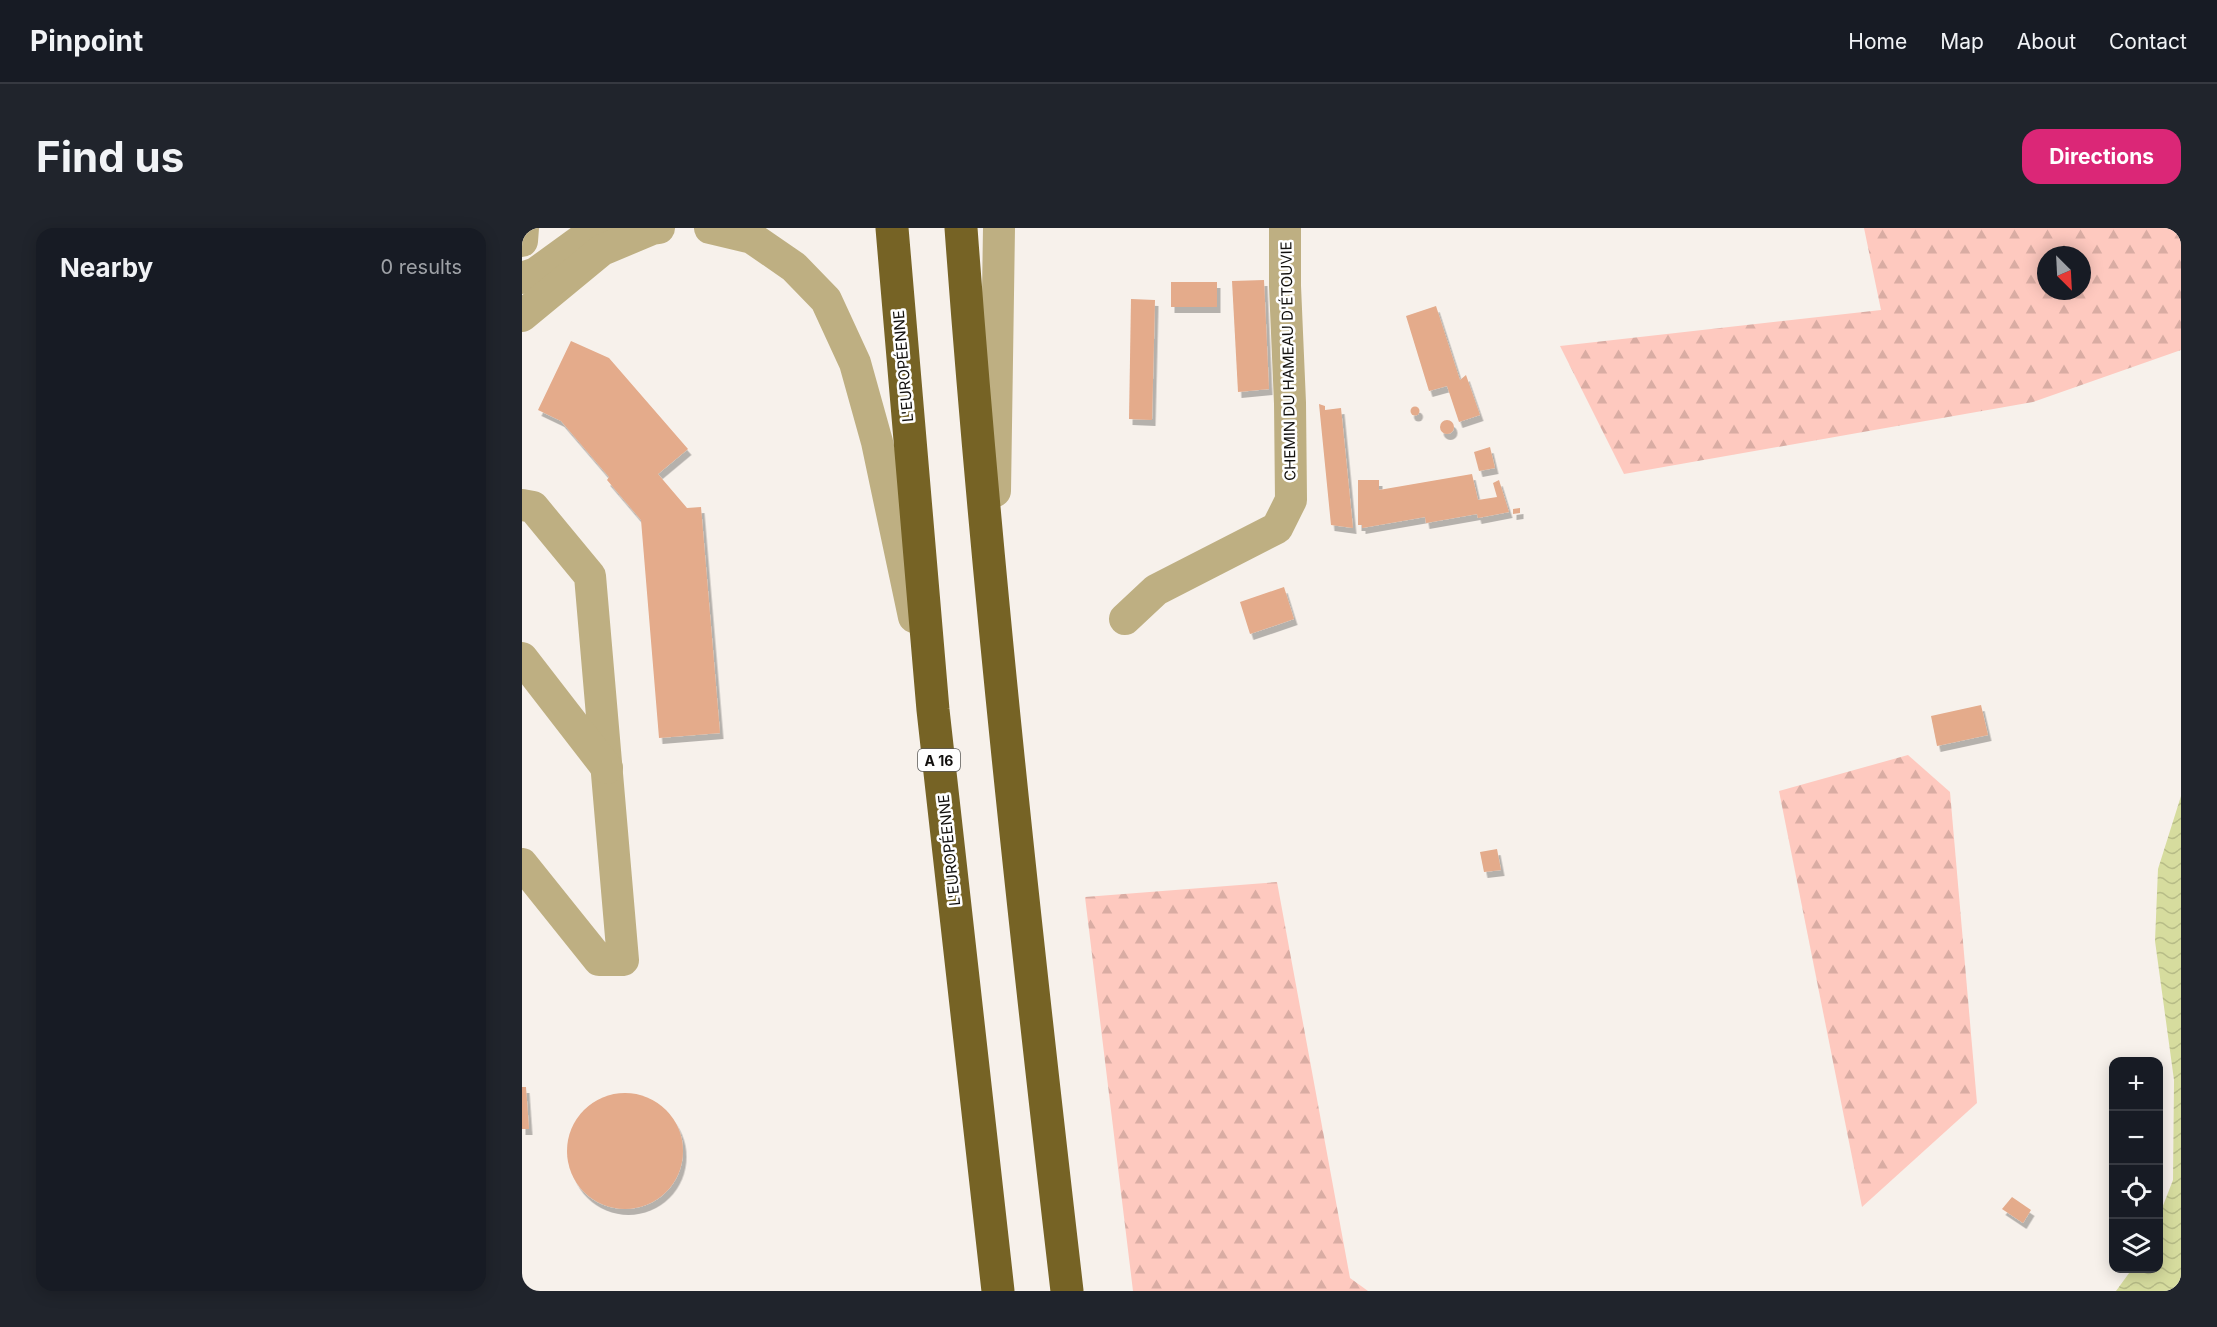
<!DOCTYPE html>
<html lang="en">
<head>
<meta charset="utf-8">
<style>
  :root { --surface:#171b24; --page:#20242c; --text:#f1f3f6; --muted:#9ea1a6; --line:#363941; --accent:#db2777 }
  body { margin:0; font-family:Inter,sans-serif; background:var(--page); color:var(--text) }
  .controls { position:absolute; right:18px; bottom:18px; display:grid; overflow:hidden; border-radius:12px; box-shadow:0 3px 15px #0003 }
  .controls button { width:54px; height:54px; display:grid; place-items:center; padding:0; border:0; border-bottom:2px solid var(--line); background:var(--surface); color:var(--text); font:30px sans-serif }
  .compass { position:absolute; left:1515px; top:18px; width:54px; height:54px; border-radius:50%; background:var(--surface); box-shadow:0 3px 15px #0003; rotate:156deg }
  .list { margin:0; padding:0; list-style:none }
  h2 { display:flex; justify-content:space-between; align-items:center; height:78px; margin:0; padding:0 24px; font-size:26px }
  h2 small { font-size:20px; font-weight:400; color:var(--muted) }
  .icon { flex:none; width:33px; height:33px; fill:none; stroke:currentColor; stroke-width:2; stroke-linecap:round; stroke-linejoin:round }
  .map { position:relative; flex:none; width:1659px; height:1063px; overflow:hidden; border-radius:18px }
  header { display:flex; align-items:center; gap:36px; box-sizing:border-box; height:84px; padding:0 30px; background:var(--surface); border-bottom:2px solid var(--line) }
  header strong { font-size:28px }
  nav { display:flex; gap:33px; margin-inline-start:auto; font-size:21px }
  .intro { display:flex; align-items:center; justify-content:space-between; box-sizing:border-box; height:144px; padding:0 36px }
  h1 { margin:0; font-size:42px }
  .button { padding:15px 27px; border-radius:18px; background:var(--accent); color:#fff; font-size:21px; font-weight:700 }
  main { display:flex; gap:36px; padding:0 36px }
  aside { flex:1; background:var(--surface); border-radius:18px; box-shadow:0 3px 15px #0003 }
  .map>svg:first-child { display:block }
  .forest { fill:url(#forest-firs); fill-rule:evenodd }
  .water { fill:url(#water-waves) }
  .building { fill:#e4ab8b; filter:url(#shadow) }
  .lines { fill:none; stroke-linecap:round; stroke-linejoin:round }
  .minor { stroke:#beaf82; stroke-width:32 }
  .highway { stroke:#766325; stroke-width:33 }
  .labels { text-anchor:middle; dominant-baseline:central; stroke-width:5; stroke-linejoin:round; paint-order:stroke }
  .shield { fill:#fff; stroke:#595856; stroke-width:1.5 }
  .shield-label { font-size:14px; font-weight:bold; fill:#12100e }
  .street-label { font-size:15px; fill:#12100e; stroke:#fff }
</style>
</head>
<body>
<header>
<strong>Pinpoint</strong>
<nav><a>Home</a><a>Map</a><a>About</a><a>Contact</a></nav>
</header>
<div class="intro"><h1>Find us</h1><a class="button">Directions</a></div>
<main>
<aside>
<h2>Nearby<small>0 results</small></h2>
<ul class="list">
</ul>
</aside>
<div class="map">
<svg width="1659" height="1063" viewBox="0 0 1659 1063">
  <defs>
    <pattern id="forest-firs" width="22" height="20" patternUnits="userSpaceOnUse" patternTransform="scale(1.5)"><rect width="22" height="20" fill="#fec9bf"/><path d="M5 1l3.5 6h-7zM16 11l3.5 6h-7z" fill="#d9aca3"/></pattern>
    <pattern id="water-waves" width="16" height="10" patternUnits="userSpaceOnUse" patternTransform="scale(1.5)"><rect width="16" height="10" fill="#d6dc9e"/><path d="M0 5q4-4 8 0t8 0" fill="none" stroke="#b7bc87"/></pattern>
    <filter id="shadow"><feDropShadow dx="3.5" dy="6" stdDeviation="0" flood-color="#0004"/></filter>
  </defs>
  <rect width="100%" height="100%" fill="#f7f1eb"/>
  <g class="forest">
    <path d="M1342 0H1659V122L1511 174 1102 246 1038 118 1359 82ZM1524 27H1560V63H1524Z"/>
    <path d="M1386 527 1428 564 1455 875 1340 979 1257 563Z"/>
    <path d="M755 654 828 1050 846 1063H611L563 669Z"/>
  </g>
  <path class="water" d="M1659 568V1063H1594L1610 1041 1636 1040 1637 988 1651 952 1652 852 1633 713 1636 641Z"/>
  <g class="building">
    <path d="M742 52 747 161 716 164 710 53Z"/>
    <rect x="649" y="54" width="46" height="25"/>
    <path d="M609 71 633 72 630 192 607 191Z"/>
    <path d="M914 78 938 152 944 147 958 187 937 194 925 158 907 163 884 88Z"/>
    <path d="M49 113 87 130 166 221 136 246 165 280 179 279 198 505 137 510 119 292 85 252 87 249 39 193 16 182Z"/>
    <path d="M797 176 803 178V182L819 180 831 300 809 297Z"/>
    <circle cx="893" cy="183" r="4.5"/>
    <circle cx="925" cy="199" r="7"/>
    <path d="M968 219 973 240 957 243 952 224Z"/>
    <path d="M950 246 956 272 975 269 971 255 977 252 987 284 956 290 955 286 904 295 903 289 840 300V297H836V252H857V262Z"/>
    <path d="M998 280V285L991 286V281Z"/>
    <path d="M762 359 772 391 728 406 718 374Z"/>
    <path d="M1459 477 1466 507 1415 518 1409 488Z"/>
    <path d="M975 621 979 642 962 644 958 624Z"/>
    <path d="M0 859H4L7 901H0Z"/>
    <circle cx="103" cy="923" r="58"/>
    <path d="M1490 969 1509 982 1501 995 1480 981Z"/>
  </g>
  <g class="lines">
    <g class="minor">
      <path d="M188 0 230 10 272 39 304 72 333 135 355 214 392 389"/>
      <path d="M0 13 1 0"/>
      <path d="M0 50 14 45 76 0"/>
      <path d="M0 88 80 22 130 1 137 0"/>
      <path d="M473 263 477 0"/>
      <path d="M0 277 11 279 68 348 101 732H77L0 636"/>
      <path d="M603 391 634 362 755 300 769 272 768 175 763 58V0"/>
      <path d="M0 430 85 540"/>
    </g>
    <g class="highway">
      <path d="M370 0 411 482 476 1063"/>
      <path d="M439 0C465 355 504 709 545 1063"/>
    </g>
  </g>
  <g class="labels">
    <rect class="shield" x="396" y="521" width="42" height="22" rx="4.5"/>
    <g class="shield-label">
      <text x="417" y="532">A 16</text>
    </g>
    <g class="street-label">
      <text transform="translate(766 133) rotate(-91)">CHEMIN DU HAMEAU D'ÉTOUVIE</text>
      <text transform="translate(381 138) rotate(-95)">L'EUROPÉENNE</text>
      <text transform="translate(427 622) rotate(-96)">L'EUROPÉENNE</text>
    </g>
  </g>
</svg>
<div class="controls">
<button>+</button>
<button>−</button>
<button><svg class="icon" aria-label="locate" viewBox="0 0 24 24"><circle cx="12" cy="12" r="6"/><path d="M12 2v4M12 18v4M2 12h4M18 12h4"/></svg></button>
<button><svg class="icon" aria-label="layers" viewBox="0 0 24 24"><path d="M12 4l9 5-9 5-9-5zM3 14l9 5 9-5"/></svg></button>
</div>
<svg class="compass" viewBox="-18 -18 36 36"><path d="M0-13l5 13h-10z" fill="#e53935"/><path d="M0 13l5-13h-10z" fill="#9ea1a6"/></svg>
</div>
</main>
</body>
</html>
